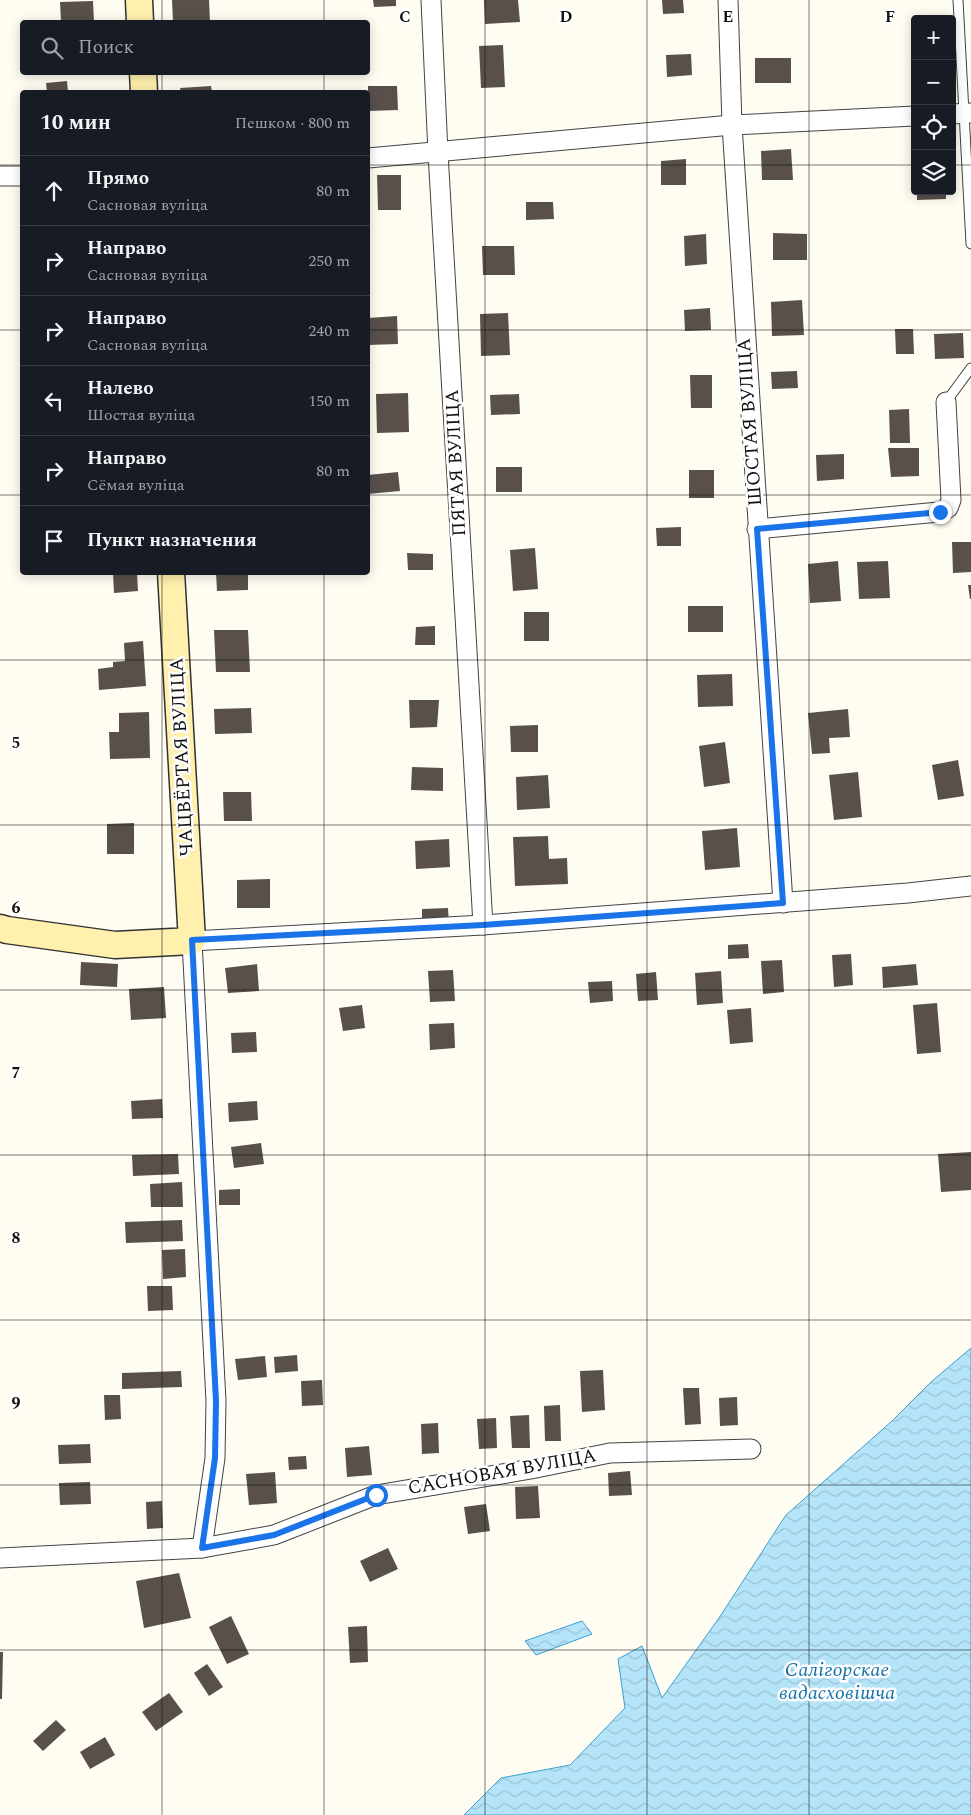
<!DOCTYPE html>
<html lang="ru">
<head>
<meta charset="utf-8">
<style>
  :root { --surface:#171b24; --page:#242831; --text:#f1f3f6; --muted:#9ea1a6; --line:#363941 }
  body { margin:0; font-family:Spectral,serif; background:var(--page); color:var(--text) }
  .controls { position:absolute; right:15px; top:15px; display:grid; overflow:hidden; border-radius:5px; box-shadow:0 2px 12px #0003 }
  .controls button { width:45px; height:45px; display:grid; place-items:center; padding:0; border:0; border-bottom:1px solid var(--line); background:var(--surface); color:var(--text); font:25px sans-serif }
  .stop { position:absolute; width:15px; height:15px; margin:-11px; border:4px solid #1a73e8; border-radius:50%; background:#fff }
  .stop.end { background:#1a73e8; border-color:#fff; box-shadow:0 1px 5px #0008 }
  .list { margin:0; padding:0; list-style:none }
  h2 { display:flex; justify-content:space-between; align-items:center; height:65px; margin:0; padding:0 20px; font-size:21px }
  h2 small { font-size:16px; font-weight:400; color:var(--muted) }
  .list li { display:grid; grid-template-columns:32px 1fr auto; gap:15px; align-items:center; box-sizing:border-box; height:70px; padding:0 20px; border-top:1px solid var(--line) }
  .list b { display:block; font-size:19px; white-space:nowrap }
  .list p { margin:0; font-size:16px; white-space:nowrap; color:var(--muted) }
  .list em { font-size:16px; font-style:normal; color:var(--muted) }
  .icon { flex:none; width:28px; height:28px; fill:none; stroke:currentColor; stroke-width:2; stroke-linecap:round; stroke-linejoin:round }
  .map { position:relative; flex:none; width:971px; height:1815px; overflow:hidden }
  .search { position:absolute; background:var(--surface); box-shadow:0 2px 12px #0003; left:20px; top:20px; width:350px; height:55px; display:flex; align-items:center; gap:12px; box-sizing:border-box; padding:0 18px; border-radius:5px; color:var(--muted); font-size:19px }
  .panel { position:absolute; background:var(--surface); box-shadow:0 2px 12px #0003; left:20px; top:90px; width:350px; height:485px; border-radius:5px }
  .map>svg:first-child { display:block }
  .water { fill:url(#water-waves); stroke:#38a0d3 }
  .building { fill:#59504b }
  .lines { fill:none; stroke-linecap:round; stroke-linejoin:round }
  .lane-casing { stroke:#434343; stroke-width:11 }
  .street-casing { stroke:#434343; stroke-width:21 }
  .secondary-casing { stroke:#323232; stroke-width:29 }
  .lane { stroke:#fff; stroke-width:9 }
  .street { stroke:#fff; stroke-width:19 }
  .secondary { stroke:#fff0ad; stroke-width:26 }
  .route { stroke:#1a73e8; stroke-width:6 }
  .grid { fill:none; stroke:#101010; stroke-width:1; stroke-opacity:0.55 }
  .labels { text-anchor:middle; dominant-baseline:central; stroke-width:5; stroke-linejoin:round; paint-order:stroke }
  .street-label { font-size:19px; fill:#101010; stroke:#fff }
  .water-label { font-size:20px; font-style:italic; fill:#1271a8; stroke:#fff }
  .grid-label { font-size:16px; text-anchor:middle; font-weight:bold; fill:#101010; stroke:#fff; stroke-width:5; stroke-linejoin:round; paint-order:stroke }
</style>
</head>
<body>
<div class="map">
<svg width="971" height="1815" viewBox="0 0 971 1815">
  <defs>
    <pattern id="water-waves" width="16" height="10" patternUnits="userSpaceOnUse" patternTransform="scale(1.25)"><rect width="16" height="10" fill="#b5e4f9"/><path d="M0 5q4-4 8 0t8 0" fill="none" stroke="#9bc3d4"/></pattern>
  </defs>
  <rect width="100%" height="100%" fill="#fffcf2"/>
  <g class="water">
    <path d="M971 1348V1815H464L501 1778 570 1765 625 1708 618 1659 642 1646 662 1698 719 1618 786 1515 892 1421 931 1382Z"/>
    <path d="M582 1621 592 1634 536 1655 525 1641Z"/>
  </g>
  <g class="building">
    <path d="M172 0H209L210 22H173Z"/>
    <path d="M373 0H396V6L374 7Z"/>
    <path d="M484 0H518L520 22 485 24Z"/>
    <path d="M662 0H683L684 13 663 14Z"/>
    <path d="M93 1 94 22H61L60 2Z"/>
    <path d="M503 45 505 87 481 88 479 46Z"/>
    <path d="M691 54 692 75 667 77 666 55Z"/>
    <rect x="755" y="58" width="36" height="25"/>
    <path d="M67 81 68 92H47L46 83Z"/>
    <path d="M211 86 212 92H181L180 88Z"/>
    <path d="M368 86H397L398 110 368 111Z"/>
    <path d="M791 149 793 180H762L761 151Z"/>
    <path d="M686 159V185H661V161Z"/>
    <path d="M377 175H401V210H378Z"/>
    <path d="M917 191H946V199L917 200Z"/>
    <path d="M526 202H553L554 219 526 220Z"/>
    <path d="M773 233 807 234V260H773Z"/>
    <path d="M706 234 707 264 685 266 684 236Z"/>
    <path d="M482 246H514L515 275H483Z"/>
    <path d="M802 300 804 335 772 336 771 302Z"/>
    <path d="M710 308 711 330 685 331 684 310Z"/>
    <path d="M508 313 510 355 481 356 480 314Z"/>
    <path d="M397 316 398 344 368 345V318Z"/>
    <path d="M895 329H913L914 354H896Z"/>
    <path d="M963 333 964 358 935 359 934 334Z"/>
    <path d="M797 371 798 388 772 389 771 372Z"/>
    <path d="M690 375H712V408H691Z"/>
    <path d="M408 393 409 432 377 433 376 394Z"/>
    <path d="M519 394 520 414 491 415 490 395Z"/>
    <path d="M909 409 910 443H890L889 410Z"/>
    <path d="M888 448H919V476L891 477Z"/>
    <path d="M844 454V479L817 481 816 455Z"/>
    <rect x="496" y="467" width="26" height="25"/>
    <rect x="689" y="470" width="25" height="28"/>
    <path d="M398 472 400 491 368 494V475Z"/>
    <path d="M681 527V546H657L656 528Z"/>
    <path d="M952 542H971V572L953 573Z"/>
    <path d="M535 548 538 589 513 591 510 550Z"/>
    <path d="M407 553 433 554V570H408Z"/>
    <path d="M838 561 841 601 810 603 808 564Z"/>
    <path d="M888 561 890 598 859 599 857 562Z"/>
    <path d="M113 572H137L138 591 114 593Z"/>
    <path d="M216 572H248V590L217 591Z"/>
    <path d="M968 585H971V599H970Z"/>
    <rect x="688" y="606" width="35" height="26"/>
    <rect x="524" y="612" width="25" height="29"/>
    <path d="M435 626V645H415L416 627Z"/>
    <path d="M214 630H248L250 672H216Z"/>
    <path d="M143 641 146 686 99 690 98 669 113 667V662L125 661 124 643Z"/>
    <path d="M732 674 733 706 698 707 697 675Z"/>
    <path d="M409 700H439L437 727 410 728Z"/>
    <path d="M251 708 252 733 215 734 214 709Z"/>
    <path d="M848 709 850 737 829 738 830 753 812 754 808 713Z"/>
    <path d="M149 712 150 758 110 759 109 732H119V713Z"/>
    <path d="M538 725V752H511L510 726Z"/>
    <path d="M725 742 730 783 704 787 699 746Z"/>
    <path d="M958 760 964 796 938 800 932 765Z"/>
    <path d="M412 767 443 768V791L411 790Z"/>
    <path d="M858 772 862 817 834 820 829 775Z"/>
    <path d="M548 775 550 808 517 810 516 777Z"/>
    <path d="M223 792H251L252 821H224Z"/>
    <path d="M134 823V854H107V824Z"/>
    <path d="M737 828 740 867 705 870 702 831Z"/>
    <path d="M548 836 549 859 567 858 568 884 515 886 513 837Z"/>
    <path d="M449 839 450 867 416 869 415 841Z"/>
    <path d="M270 879V908H237V880Z"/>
    <path d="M448 908 449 924 422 925V909Z"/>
    <path d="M748 944 749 958 728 959V945Z"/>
    <path d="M851 954 853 985 834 987 832 955Z"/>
    <path d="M782 960 784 992 763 994 761 961Z"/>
    <path d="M81 962 118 964 117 987 80 985Z"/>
    <path d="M257 964 259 991 228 993 225 968Z"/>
    <path d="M916 964 918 985 883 988 882 967Z"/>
    <path d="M453 970 455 1001 430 1002 428 971Z"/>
    <path d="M721 971 723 1003 697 1005 695 973Z"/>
    <path d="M656 972 658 1000 638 1001 636 974Z"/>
    <path d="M612 981 613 1001 590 1003 588 982Z"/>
    <path d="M164 987 166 1018 131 1020 129 989Z"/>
    <path d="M937 1003 941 1052 917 1054 913 1005Z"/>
    <path d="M362 1005 365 1028 343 1031 339 1008Z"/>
    <path d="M751 1008 753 1042 730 1044 727 1010Z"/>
    <path d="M454 1023 455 1048 430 1050 429 1024Z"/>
    <path d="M256 1032 257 1052 232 1053 231 1033Z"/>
    <path d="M162 1099 163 1118 132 1119 131 1101Z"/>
    <path d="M257 1101 258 1120 229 1122 228 1103Z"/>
    <path d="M261 1143 264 1164 234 1168 231 1147Z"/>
    <path d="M971 1152V1190L941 1192 938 1154Z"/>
    <path d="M178 1154 179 1174 133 1176 132 1155Z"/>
    <path d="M182 1182 183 1207H151L150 1184Z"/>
    <path d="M240 1189V1205H219V1190Z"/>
    <path d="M182 1220 183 1241 126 1243 125 1222Z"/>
    <path d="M185 1249 186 1277 163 1279 162 1250Z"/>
    <path d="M147 1286H172L173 1310 148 1311Z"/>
    <path d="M297 1355 298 1371 275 1373 274 1357Z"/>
    <path d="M265 1356 267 1377 238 1380 235 1359Z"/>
    <path d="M603 1370 605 1410 582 1412 580 1371Z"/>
    <path d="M181 1371 182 1387 122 1389V1373Z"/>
    <path d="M322 1380 323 1405 302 1406 301 1381Z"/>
    <path d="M683 1388H699L701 1424 685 1425Z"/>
    <path d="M104 1395H120L121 1419 105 1420Z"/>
    <path d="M737 1397 738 1425 720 1426 719 1398Z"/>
    <path d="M560 1405 561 1441H545L544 1406Z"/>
    <path d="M529 1415 530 1448H512L510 1416Z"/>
    <path d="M496 1418 497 1448 479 1449 477 1419Z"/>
    <path d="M438 1423 439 1453 422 1454 421 1424Z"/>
    <path d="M90 1444 91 1463 59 1464 58 1445Z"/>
    <path d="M369 1446 372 1475 347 1477 345 1448Z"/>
    <path d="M306 1456 307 1469 289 1470 288 1457Z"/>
    <path d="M630 1471 632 1495 609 1496 608 1473Z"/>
    <path d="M275 1472 277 1503 249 1505 246 1474Z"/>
    <path d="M90 1482 91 1504 60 1505 59 1483Z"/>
    <path d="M538 1486 540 1518 516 1519 515 1487Z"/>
    <path d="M162 1501 163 1528 147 1529 146 1502Z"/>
    <path d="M486 1504 490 1531 468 1534 464 1507Z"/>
    <path d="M388 1548 398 1569 370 1582 360 1561Z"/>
    <path d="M179 1573 191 1618 144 1628 136 1581Z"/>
    <path d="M231 1616 249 1654 227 1664 209 1627Z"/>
    <path d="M367 1626 368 1662 350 1663 348 1627Z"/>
    <path d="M0 1652H3L2 1699H0Z"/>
    <path d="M207 1664 223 1687 209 1696 194 1673Z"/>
    <path d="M169 1693 183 1712 156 1731 142 1712Z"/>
    <path d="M56 1720 66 1730 43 1751 33 1741Z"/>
    <path d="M105 1737 115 1755 90 1769 80 1752Z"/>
  </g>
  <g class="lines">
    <g class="lane-casing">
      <g id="lane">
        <path d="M958 0 971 244"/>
        <path d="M946 402 971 368"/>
      </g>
    </g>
    <g class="street-casing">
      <g id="street">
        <path d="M431 0 438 153 483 925"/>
        <path d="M728 0 732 125 783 903"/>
        <path d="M952 114 971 113"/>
        <path d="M368 158 732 125 915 116"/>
        <path d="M0 176H22"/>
        <path d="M757 529 939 512 948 508 951 500 946 402"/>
        <path d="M202 1548 215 1458 216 1401 192 941 483 925 908 893 971 886"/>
        <path d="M0 1558 202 1548 274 1535 376 1495 531 1469 610 1453 751 1449"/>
      </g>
    </g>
    <g class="secondary-casing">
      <g id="secondary">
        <path d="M139 0 140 22"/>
        <path d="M143 72 144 92"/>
        <path d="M0 928 7 930 115 945 192 941 171 572"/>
      </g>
    </g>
    <use href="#lane" class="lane"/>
    <use href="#street" class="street"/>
    <use href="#secondary" class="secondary"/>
  </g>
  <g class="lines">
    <path class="route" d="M376 1495 274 1535 202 1548 215 1458 216 1401 192 940 483 925 783 903 757 529 940 512"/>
  </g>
  <path class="grid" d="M162 0V22M324 0V22M485 0V1815M647 0V1815M809 0V1815M162 72V92M324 72V92M0 165H22M368 165H915M952 165H971M0 330H22M368 330H971M0 495H22M368 495H971M162 572V1815M324 572V1815M0 660H971M0 825H971M0 990H971M0 1155H971M0 1320H971M0 1485H971M0 1650H971"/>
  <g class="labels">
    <g class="street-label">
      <text transform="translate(750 422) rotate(-94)">ШОСТАЯ ВУЛІЦА</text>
      <text transform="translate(456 463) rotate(-93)">ПЯТАЯ ВУЛІЦА</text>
      <text transform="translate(182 757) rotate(-93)">ЧАЦВЁРТАЯ ВУЛІЦА</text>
      <text transform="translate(502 1472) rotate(-10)">САСНОВАЯ ВУЛІЦА</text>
    </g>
    <g class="water-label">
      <text x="837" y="1670">Салігорскае<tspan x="837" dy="23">вадасховішча</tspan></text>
    </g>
  </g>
  <g class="grid-label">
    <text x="405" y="22">C</text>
    <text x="566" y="22">D</text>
    <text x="728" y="22">E</text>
    <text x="890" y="22">F</text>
    <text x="16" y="748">5</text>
    <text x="16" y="913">6</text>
    <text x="16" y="1078">7</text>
    <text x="16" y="1243">8</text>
    <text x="16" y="1408">9</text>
  </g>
</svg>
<div class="controls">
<button>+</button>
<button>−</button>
<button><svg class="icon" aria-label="locate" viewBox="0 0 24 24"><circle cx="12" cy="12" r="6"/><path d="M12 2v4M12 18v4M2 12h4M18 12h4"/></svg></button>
<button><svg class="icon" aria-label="layers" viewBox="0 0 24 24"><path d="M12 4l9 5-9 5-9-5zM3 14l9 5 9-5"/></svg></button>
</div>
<div class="stop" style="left:376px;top:1495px"></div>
<div class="stop end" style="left:940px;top:512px"></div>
<div class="search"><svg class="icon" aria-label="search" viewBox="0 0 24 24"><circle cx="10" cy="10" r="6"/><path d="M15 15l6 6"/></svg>Поиск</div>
<section class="panel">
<h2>10 мин<small>Пешком · 800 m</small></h2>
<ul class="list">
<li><svg class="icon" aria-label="ahead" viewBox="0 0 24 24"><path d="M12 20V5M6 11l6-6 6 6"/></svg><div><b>Прямо</b><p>Сасновая вуліца</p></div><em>80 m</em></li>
<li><svg class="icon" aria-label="right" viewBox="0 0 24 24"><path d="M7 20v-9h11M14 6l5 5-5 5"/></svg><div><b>Направо</b><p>Сасновая вуліца</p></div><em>250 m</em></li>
<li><svg class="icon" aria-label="right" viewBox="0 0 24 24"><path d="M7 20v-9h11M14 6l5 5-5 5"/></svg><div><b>Направо</b><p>Сасновая вуліца</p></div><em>240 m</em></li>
<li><svg class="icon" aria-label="left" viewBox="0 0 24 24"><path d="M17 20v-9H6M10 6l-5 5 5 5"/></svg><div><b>Налево</b><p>Шостая вуліца</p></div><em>150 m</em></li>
<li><svg class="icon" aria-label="right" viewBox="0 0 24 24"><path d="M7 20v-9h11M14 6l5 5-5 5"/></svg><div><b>Направо</b><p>Сёмая вуліца</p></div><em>80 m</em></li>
<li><svg class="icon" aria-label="arrive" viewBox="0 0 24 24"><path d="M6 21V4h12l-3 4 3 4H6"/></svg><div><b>Пункт назначения</b></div></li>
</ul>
</section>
</div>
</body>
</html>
